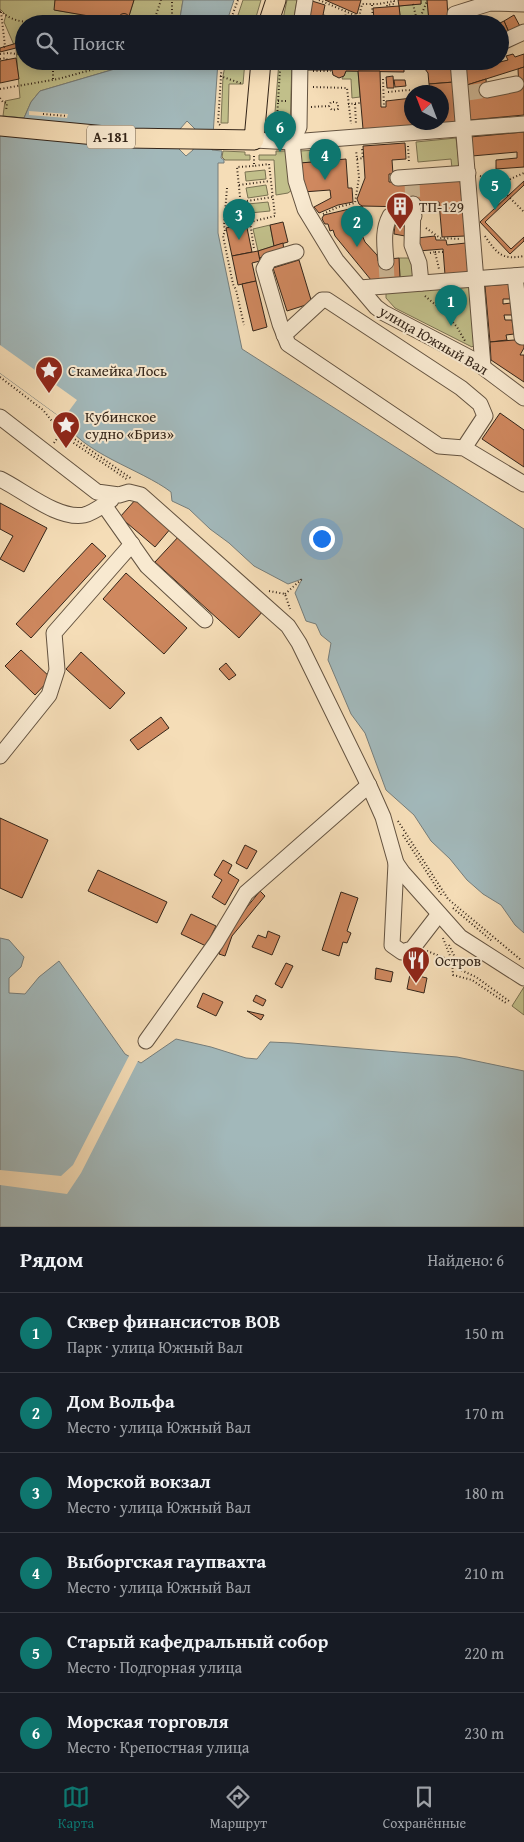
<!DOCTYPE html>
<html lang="ru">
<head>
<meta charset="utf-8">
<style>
  :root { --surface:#171b24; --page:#242831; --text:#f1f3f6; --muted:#9ea1a6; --line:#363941; --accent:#0f766e }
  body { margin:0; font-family:"Gentium Book Plus",serif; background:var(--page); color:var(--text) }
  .compass { position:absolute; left:404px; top:85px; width:45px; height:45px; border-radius:50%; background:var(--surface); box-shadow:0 2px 12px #0003; rotate:318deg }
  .you { position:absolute; left:321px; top:538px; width:18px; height:18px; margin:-12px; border:4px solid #fff; border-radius:50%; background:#1a73e8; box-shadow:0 0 0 8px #1a73e833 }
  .badge { display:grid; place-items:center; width:32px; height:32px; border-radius:50%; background:var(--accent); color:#fff; font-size:16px; font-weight:700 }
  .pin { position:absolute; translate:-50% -41px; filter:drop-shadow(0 1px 2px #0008) }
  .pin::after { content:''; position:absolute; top:26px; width:18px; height:15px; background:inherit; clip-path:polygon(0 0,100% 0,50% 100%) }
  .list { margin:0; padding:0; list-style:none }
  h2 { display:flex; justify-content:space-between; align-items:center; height:65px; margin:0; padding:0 20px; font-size:21px }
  h2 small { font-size:16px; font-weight:400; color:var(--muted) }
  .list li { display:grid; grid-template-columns:32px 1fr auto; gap:15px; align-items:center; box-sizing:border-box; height:80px; padding:0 20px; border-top:1px solid var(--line) }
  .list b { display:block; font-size:19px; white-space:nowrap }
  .list p { margin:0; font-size:16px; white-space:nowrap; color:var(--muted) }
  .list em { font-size:16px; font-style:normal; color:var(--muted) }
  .icon { flex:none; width:28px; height:28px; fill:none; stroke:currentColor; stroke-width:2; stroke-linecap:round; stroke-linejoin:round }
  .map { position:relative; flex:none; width:524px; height:1227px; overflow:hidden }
  .search { position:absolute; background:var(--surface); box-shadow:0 2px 12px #0003; left:15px; right:15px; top:15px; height:55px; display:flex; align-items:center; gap:12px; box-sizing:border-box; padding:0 18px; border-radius:28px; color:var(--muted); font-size:19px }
  .sheet { height:545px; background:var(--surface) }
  nav { display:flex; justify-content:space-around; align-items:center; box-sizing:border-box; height:70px; border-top:1px solid var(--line); background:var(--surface); font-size:14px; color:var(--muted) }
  nav a { display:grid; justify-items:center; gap:2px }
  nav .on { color:var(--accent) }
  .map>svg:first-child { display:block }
  .green { fill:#c1bf8a; stroke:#7a7252 }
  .water { fill:#a2b8ba; stroke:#767d7a; fill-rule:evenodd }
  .pier { fill:#f5ddb7 }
  .building { fill:#cf885f; stroke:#342519 }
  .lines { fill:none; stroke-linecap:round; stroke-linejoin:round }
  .minor-tunnel { stroke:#ceb897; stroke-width:15; stroke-dasharray:15 8; stroke-linecap:butt }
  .minor-casing { stroke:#645340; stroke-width:17 }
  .major-casing { stroke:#342519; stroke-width:21 }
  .path { stroke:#342519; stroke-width:2; stroke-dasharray:1 2.5; stroke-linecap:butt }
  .minor { stroke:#f8e9d0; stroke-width:15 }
  .major { stroke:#f5ddb7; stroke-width:19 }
  .labels { text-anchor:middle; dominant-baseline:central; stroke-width:4; stroke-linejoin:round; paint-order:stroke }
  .shield { fill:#f8e9d0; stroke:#6f6050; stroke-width:1 }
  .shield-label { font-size:14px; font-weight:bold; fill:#342519 }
  .poi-label { font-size:15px; fill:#342519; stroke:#f8e9d0; text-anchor:start }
  .street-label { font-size:15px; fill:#342519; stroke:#f8e9d0 }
</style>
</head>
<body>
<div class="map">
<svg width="524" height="1227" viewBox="0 0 524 1227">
  <rect width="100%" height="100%" fill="#f5ddb7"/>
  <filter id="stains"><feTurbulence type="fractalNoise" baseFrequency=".004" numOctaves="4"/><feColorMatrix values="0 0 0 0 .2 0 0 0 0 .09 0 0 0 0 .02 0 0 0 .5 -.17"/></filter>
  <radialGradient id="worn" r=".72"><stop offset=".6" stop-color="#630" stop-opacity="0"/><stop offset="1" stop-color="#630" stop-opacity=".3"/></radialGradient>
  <g class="green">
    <path d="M0 0H55V10L118 21 119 24H24V41L14 45 4 22 6 15 0 9Z"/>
    <path d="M134 0H183L179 24H130L131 20 129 16Z"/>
    <path d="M243 0H261L254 24H238L240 19 237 18Z"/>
    <path d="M287 0H297L293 24H282Z"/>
    <path d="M421 0H427L429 21 401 24 399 6 421 4Z"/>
    <path d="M24 46V61H142L40 91 31 102 24 118 3 116 5 101 20 98 16 49Z"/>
    <path d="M226 61H245L243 84H229L228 123H221L223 76Z"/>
    <path d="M279 61H292L290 129 277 128V125H274Z"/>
    <path d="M346 71H358L360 97 352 98 351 79H342Z"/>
    <path d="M456 138 460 171 452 168 451 159 418 162 416 142Z"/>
    <path d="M333 148 334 160 327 161 324 159 323 149Z"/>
    <path d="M320 150 321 159 319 162 300 163 299 151Z"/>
    <path d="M223 151 245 152V155H250V160H225L222 157Z"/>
    <path d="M276 151H289L292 190 288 193 276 195 274 160H259V155H276Z"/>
    <path d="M265 170 266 179 246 181 245 172Z"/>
    <path d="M266 185 268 195 248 198 246 188Z"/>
    <path d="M268 202 270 211 250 213 248 204Z"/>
    <path d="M270 225 274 246 258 251 253 229Z"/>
    <path d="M399 258H412L414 277 400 278Z"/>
    <path d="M469 284 474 345 472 347 395 308 386 298V293Z"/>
    <path d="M524 987V1015L512 1006Z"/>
  </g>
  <g class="water">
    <path d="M183 0H234L226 24H179Z"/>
    <path d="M142 61H218L212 150 222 151 221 158 224 160V163H218V233L242 349 524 529V933L515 925 501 905 483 894 467 880 450 859 431 841 414 815 386 790 365 733 351 714 328 660 331 643 321 635 316 624 306 621 295 593 302 579 288 584 254 566 229 543 210 529 189 509 172 501 171 492C141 469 80 453 63 419L0 373V116L24 118 31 102 40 91ZM187 121 195 129 193 150 186 156 179 149 180 129Z"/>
    <path d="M0 938 9 940 24 957 21 967 9 978V993L25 994 39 977 59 961 125 1054 141 1063 176 1039 211 1047 246 1058 257 1059 270 1042 292 1043 457 1057 524 1071V1227H0Z"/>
  </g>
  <g class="pier">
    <path d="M29 111 68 114 67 118 29 115Z"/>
    <path d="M0 345 77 400 63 419 0 373Z"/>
    <path d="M130 1054 139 1059 81 1173 67 1194 0 1185V1170L61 1176 73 1165Z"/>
  </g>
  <g class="building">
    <path d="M55 0H134L129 16 121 15 118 21 54 10Z"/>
    <path d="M325 0H361L357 14Z"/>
    <path d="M398 0H421V4L399 6Z"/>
    <path d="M427 0H447L448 19 429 21Z"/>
    <path d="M312 1 325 5 323 15 345 19H374L373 8 399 6 401 24H309Z"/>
    <circle cx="124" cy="19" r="5.5"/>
    <path d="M514 15 522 30 510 35 504 21Z"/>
    <path d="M504 21 510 35 500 39V24H498Z"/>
    <path d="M24 41V46L0 52V48Z"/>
    <path d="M513 54 515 57 524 54V67L467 85 465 62 496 61V63L508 60 506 56Z"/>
    <path d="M16 58 19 79 0 83V61Z"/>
    <path d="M307 61H404V72L346 71 344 76 339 78 333 75 332 70H307Z"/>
    <path d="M427 61H452L454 82 429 84 428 73 425 69 428 66Z"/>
    <path d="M524 67V115L470 120 467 85 486 79 487 95 519 90 518 69Z"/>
    <path d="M358 71H380L381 107H386V101L412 98V122H442V92H430L429 84 454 82 457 122 363 129Z"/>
    <path d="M393 76 394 88H387L386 77Z"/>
    <path d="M394 80H405L406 86 395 87Z"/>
    <path d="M524 132V167L496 169V160L517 158V152L472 156 470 137Z"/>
    <path d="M405 143 406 159 392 160 393 174H389V182H407L409 207 362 206 359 204 357 199 365 178 363 146Z"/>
    <path d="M346 159 348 188H352L353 202 338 205 319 213 314 207 331 198 330 190 303 192 300 163Z"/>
    <path d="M460 179 465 236 442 237 439 202 409 204 407 182Z"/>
    <path d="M524 181V185L485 222 511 249 524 237V241L510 254 480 222Z"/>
    <path d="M362 206 371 226 356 231 358 236 362 235 365 242 377 255 378 261 381 263 389 259 399 258 400 278 371 280 335 236 333 230 330 231 328 224H325L323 221 322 218 324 215Z"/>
    <path d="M283 222 288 242 274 246 270 225Z"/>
    <path d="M246 223 252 252 232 256 226 228Z"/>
    <path d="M395 225 407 227 405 236 394 234Z"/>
    <path d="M435 236 436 240H446L447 245 466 243 468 274 445 275 443 249 418 251 417 238Z"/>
    <path d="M283 243 284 251 259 258 258 251Z"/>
    <path d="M258 251 260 261 252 263 256 281 238 285 232 256Z"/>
    <path d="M299 260 312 303 287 311 273 268Z"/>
    <path d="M256 281 267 327 253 331 242 284Z"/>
    <path d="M509 284 510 299H503V304L511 303 512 315H504L505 320H512L514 334 506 335 507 340 490 342 485 286Z"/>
    <path d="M514 340 520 341 524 345V348L520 355H524V382L491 360 490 342Z"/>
    <path d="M500 413 524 430V467L482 439Z"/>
    <path d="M136 499 171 528 155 547 120 517Z"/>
    <path d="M0 503 47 528 24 572 0 559 13 536 0 529Z"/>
    <path d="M180 535 264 610 239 638 155 562Z"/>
    <path d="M92 543 106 556 31 638 16 624Z"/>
    <path d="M126 573 187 628 164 654 103 599Z"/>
    <path d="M21 650 51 678 35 695 5 666Z"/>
    <path d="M81 652 125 693 110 709 66 669Z"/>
    <path d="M226 663 236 675 229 680 219 669Z"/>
    <path d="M161 717 169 728 138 750 130 740Z"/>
    <path d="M0 818 48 840 22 898 0 888Z"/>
    <path d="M245 845 257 851 247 869 236 863Z"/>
    <path d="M223 860 232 865 228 873 239 880 225 905 212 897 222 880 214 875Z"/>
    <path d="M98 870 167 902 157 923 88 891Z"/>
    <path d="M260 891 265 896 232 936 225 956 219 954 226 933Z"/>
    <path d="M341 892 358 898 347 931 351 933 347 943 343 942 339 956 322 950Z"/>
    <path d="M191 914 216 926 206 946 181 934Z"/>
    <path d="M268 931 280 936 272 955 252 947 258 935 266 938Z"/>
    <path d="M286 963 293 966 282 988 275 984Z"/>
    <path d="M376 968 393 972 391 982 375 979Z"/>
    <path d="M410 974 427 978 424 993 407 989Z"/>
    <path d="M203 993 223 1002 216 1016 197 1007Z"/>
    <path d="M256 995 266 1000 263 1006 253 1001Z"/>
    <path d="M247 1011 264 1015 261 1020Z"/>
  </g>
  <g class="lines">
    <g class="minor-tunnel">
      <path d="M467 93 487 90"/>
      <path d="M412 182 413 204"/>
      <path d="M386 262 387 279"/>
    </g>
    <g class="minor-casing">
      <g id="minor">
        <path d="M301 24 305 0"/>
        <path d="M455 24V14L490 3 524 4"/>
        <path d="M500 43 524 32"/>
        <path d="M458 61 483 366"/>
        <path d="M487 90 516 84"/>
        <path d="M254 140 292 142 524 124"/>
        <path d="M292 142 296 181 305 209 336 260 376 307 384 313 472 359 524 398"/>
        <path d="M292 142 299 127 300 61"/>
        <path d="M398 178 468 173"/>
        <path d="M413 204 412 245 419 263 421 283"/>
        <path d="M296 252 269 260 264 269 280 324 288 344 439 446 464 448 524 484"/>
        <path d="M386 262C385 246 382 231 390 216H414"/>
        <path d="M515 276 522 337"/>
        <path d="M360 288 524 275"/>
        <path d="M284 335 322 300H327L461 388 480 404 485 416 464 448"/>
        <path d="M0 417 97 492 119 495 129 492 141 495 288 626 299 643 371 790 383 817 396 863 403 873 460 937 524 978"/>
        <path d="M0 479C23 490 58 520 84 515 93 513 103 505 111 500"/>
        <path d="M104 505 147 566 205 620"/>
        <path d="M0 756 49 695 57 670 54 633 132 544"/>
        <path d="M396 863 392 945 402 952 412 949 439 914"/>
        <path d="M146 1041 216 943 246 893 369 785"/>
      </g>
    </g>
    <g class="major-casing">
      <g id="major">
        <path d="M268 24 276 0"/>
        <path d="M0 126 127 138 254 140 261 61"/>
      </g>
    </g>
    <g class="path">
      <path d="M319 0 359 17H373"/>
      <path d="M413 4 417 21"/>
      <path d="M372 5 373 19"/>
      <path d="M0 11C28 34 48 11 73 24"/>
      <path d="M1 12 5 46 3 48"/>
      <path d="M359 17 362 4H379L394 1V4L387 5V7"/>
      <path d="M345 19 346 12"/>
      <path d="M418 23 427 1"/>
      <path d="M153 24 161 0"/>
      <path d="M172 24V0"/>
      <path d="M229 24 238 0"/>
      <path d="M0 54 9 53 24 55"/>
      <path d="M0 59 6 58 7 60"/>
      <path d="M313 71H331"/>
      <path d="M220 76 243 84"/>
      <path d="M53 79V61"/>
      <path d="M383 79 384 107"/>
      <path d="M313 87 347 88 351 124"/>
      <path d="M0 89 58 79 124 61"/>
      <path d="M388 92 408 90 422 92"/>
      <path d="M0 98 3 102 7 103 6 111"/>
      <path d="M278 101H287"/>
      <path d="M348 104 360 103"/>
      <path d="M355 104 356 124"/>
      <path d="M311 107 329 106 331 102H336L338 104V109L332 110 329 106"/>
      <path d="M43 114 67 116"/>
      <path d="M277 118 280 70 287 61"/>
      <path d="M220 125 218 123 222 61"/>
      <path d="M408 146 409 163"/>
      <path d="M322 153 323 161"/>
      <path d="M254 156V166L237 167 242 217 250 222 254 249"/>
      <path d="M357 159 363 158 362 149"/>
      <path d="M480 176 496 181 508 196"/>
      <path d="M496 181 508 180 524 173"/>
      <path d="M239 185 270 181"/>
      <path d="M227 188 224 225 225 231 223 236 233 284 236 290 244 325"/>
      <path d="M510 198 524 212"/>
      <path d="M240 202 273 197"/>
      <path d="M323 214 338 207 355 203 359 177 356 150"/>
      <path d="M250 222 275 216 269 164 254 166"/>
      <path d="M426 228 440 238 461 239"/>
      <path d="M485 236C497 254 502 260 524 256"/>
      <path d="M435 252H443"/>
      <path d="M430 253 435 252 439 269"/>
      <path d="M425 296 443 311 457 327 465 341"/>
      <path d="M0 377 43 410 56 426 132 479"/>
      <path d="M54 443 58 437H65L128 480"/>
      <path d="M269 591 285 594 290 609"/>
      <path d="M285 594 302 579"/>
      <path d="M398 821 448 899 521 960"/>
      <path d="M403 835 442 896"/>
      <path d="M453 908 492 941"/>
      <path d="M443 938 452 961 453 975 472 980 506 1003"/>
      <path d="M449 945 461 970 476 977 509 1001"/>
      <path d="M427 951 452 961"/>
    </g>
    <use href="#minor" class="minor"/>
    <use href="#major" class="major"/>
  </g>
  <defs>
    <g id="building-pin" transform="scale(1.4375)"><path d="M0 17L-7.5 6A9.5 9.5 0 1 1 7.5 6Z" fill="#8f2418" stroke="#f8e9d0"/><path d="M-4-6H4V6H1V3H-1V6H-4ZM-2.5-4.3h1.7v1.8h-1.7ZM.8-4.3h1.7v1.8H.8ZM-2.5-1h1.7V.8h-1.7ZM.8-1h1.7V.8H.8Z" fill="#fff"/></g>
    <g id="sight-pin" transform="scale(1.4375)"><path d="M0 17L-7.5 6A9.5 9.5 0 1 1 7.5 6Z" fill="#8f2418" stroke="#f8e9d0"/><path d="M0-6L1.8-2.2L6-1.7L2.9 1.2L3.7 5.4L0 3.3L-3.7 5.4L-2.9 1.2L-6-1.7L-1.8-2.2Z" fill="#fff"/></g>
    <g id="restaurant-pin" transform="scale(1.4375)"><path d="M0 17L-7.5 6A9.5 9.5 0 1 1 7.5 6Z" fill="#8f2418" stroke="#f8e9d0"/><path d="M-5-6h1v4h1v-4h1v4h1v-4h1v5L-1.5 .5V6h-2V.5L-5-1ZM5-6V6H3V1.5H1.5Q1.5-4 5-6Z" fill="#fff"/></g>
  </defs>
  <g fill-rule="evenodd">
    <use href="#building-pin" x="400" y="206"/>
    <use href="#sight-pin" x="49" y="370"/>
    <use href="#sight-pin" x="66" y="425"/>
    <use href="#restaurant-pin" x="416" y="960"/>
  </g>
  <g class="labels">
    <rect class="shield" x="87" y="125.5" width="48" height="23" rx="4"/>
    <g class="shield-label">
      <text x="111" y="137">А-181</text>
    </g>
    <g class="poi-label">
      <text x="419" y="206">ТП-129</text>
      <text x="68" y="370">Скамейка Лось</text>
      <text x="85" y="416">Кубинское<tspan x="85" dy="17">судно «Бриз»</tspan></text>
      <text x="435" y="960">Остров</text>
    </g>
    <g class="street-label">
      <text transform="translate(434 340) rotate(30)">улица Южный Вал</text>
    </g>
  </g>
  <rect width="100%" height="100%" filter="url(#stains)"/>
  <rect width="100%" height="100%" fill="url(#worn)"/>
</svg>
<svg class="compass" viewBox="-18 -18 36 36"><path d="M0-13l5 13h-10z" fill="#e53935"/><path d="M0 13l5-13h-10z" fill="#9ea1a6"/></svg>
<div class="you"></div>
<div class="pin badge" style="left:451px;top:326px">1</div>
<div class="pin badge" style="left:357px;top:247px">2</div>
<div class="pin badge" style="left:239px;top:240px">3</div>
<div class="pin badge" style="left:325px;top:180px">4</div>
<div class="pin badge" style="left:495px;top:210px">5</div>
<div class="pin badge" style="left:280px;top:152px">6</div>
<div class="search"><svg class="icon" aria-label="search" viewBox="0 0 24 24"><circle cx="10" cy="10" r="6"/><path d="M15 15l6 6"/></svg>Поиск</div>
</div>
<section class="sheet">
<h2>Рядом<small>Найдено: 6</small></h2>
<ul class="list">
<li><span class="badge">1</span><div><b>Сквер финансистов ВОВ</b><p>Парк · улица Южный Вал</p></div><em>150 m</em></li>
<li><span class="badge">2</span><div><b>Дом Вольфа</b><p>Место · улица Южный Вал</p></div><em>170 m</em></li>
<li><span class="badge">3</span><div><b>Морской вокзал</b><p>Место · улица Южный Вал</p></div><em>180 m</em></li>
<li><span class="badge">4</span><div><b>Выборгская гаупвахта</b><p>Место · улица Южный Вал</p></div><em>210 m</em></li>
<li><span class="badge">5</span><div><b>Старый кафедральный собор</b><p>Место · Подгорная улица</p></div><em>220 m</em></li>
<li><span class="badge">6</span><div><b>Морская торговля</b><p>Место · Крепостная улица</p></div><em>230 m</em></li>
</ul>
</section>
<nav>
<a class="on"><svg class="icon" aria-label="map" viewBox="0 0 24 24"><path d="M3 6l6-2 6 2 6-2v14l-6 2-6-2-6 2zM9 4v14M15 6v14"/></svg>Карта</a>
<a><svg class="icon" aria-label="directions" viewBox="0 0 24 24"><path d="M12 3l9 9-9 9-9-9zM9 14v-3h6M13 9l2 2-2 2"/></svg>Маршрут</a>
<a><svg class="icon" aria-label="saved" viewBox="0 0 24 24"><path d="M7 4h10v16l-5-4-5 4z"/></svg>Сохранённые</a>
</nav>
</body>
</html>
